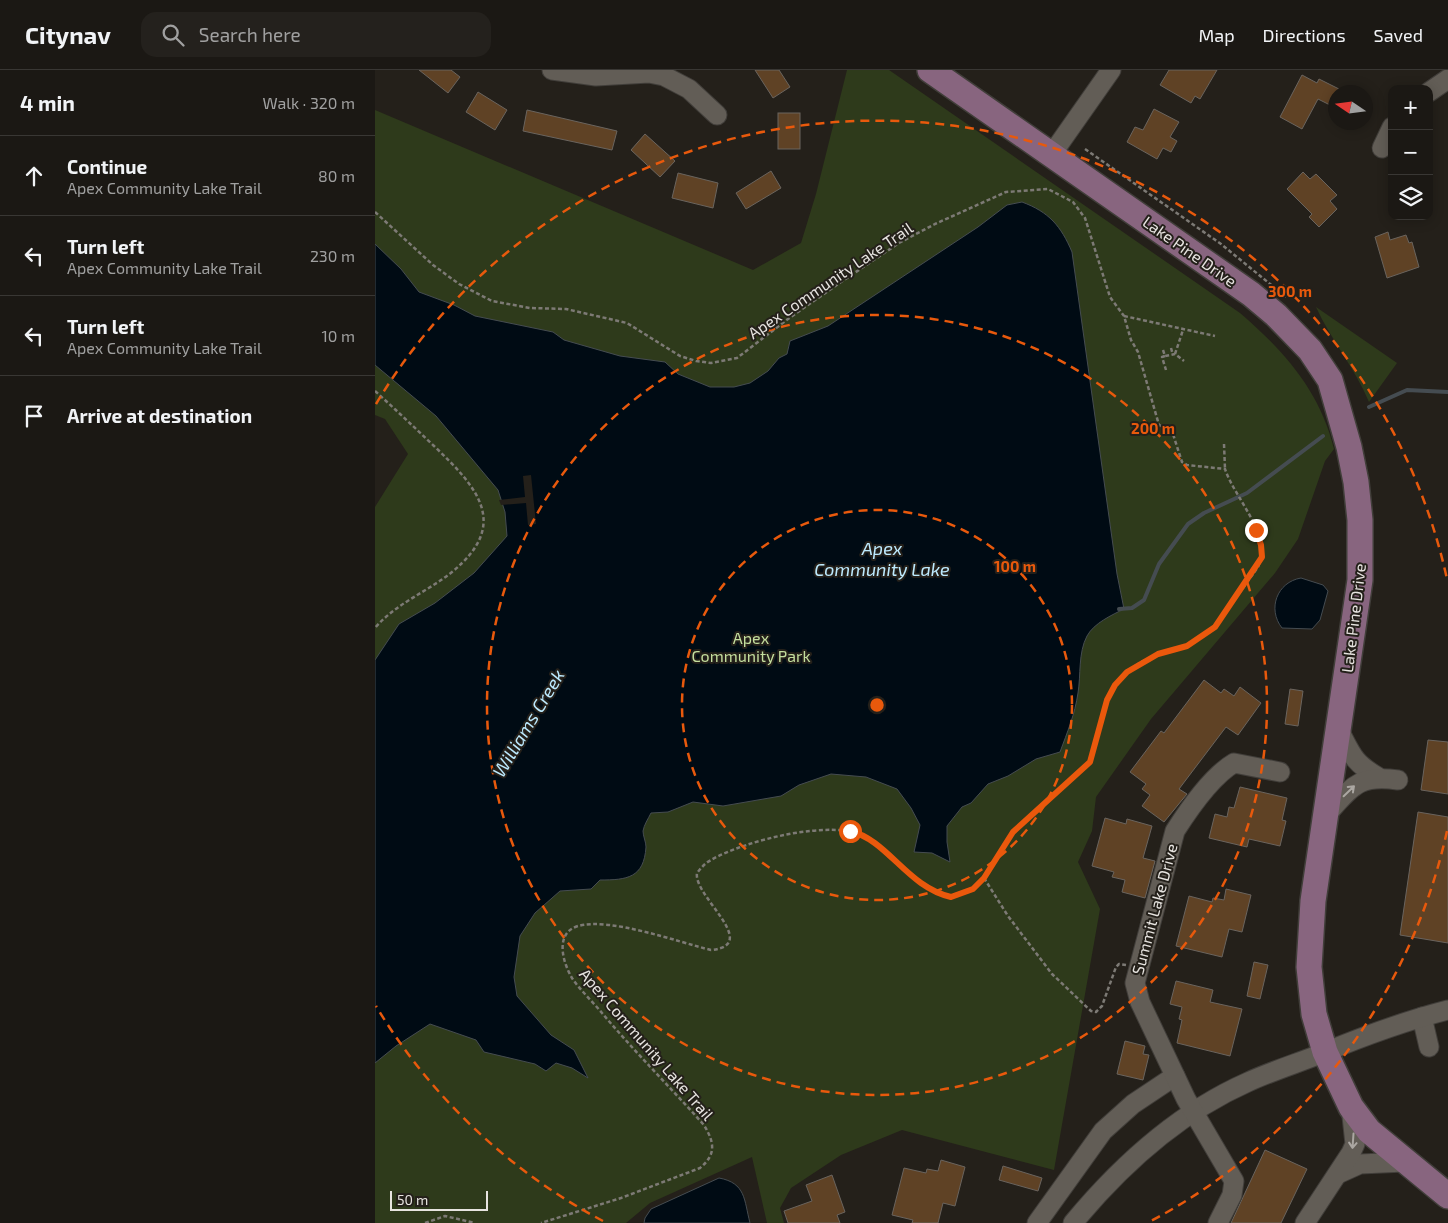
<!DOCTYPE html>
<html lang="en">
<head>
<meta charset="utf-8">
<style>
  :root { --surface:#1b1814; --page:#24211d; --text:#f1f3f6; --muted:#a0a0a0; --line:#393734 }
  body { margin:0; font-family:"Exo 2",sans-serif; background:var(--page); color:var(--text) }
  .controls { position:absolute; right:15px; top:15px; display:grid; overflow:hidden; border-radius:10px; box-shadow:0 2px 12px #0003 }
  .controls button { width:45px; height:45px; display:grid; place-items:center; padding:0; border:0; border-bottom:1px solid var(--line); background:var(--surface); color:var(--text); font:25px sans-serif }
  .compass { position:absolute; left:953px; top:15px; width:45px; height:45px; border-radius:50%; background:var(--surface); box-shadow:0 2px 12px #0003; rotate:283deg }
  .scale { position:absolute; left:15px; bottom:12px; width:98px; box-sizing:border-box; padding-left:5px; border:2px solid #e7e4e0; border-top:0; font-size:14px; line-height:18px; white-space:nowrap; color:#e7e4e0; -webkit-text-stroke:4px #24201a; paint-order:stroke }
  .stop { position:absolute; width:15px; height:15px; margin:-11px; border:4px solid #ea580c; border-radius:50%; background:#fff }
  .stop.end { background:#ea580c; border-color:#fff; box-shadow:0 1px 5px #0008 }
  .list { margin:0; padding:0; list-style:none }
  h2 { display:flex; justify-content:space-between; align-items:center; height:65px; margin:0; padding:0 20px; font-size:21px }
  h2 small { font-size:16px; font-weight:400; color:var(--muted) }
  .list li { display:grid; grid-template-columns:32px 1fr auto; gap:15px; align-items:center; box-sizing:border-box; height:80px; padding:0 20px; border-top:1px solid var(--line) }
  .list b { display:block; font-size:19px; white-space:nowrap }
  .list p { margin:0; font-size:16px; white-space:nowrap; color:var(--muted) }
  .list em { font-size:16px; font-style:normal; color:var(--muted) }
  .icon { flex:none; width:28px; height:28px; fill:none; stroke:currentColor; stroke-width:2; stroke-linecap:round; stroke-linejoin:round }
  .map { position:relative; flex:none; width:1073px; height:1153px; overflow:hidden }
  header { display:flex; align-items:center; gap:30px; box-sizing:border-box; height:70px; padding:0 25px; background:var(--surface); border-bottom:1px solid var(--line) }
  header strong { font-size:24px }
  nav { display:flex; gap:28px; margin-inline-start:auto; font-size:18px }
  .search { width:350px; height:45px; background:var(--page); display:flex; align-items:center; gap:12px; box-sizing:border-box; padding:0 18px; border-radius:15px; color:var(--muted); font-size:19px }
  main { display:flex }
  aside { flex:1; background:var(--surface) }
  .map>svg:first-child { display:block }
  .green { fill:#2e3a1b }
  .water { fill:#000b14; stroke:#454c51 }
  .pier { fill:#24201a }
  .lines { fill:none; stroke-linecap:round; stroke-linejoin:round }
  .stream { stroke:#454c51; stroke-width:4 }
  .building { fill:#5f4225; stroke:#6a645e }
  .minor-casing { stroke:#413e3a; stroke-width:21 }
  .major-casing { stroke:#413e3a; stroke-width:28 }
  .path { stroke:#7d7a75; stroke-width:2.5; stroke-dasharray:4 2.5; stroke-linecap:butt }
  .minor { stroke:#625d56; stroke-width:19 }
  .major { stroke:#88657f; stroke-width:25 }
  .oneway { stroke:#aba7a2 }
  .route { stroke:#ea580c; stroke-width:6 }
  .ring { fill:none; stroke:#e8590c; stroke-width:2.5; stroke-dasharray:9 6 }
  .labels { text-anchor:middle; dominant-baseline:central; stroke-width:4; stroke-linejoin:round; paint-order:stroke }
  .street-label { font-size:16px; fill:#e7e4e0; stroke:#24201a }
  .park-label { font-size:16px; fill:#c4de9e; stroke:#24201a }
  .water-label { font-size:18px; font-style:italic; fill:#bdeafe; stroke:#24201a }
  .centre { fill:#e8590c; stroke:#24201a; stroke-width:2.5 }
  .ring-label { font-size:15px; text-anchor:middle; font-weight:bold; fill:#e8590c; stroke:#24201a; stroke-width:4; stroke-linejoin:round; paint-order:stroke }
</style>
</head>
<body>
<header>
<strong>Citynav</strong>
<div class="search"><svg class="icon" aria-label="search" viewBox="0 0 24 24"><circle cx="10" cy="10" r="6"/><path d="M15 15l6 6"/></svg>Search here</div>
<nav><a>Map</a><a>Directions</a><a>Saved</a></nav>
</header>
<main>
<aside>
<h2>4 min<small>Walk · 320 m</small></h2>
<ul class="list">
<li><svg class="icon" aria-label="ahead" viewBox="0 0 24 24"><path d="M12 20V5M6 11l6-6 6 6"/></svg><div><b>Continue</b><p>Apex Community Lake Trail</p></div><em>80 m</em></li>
<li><svg class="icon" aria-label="left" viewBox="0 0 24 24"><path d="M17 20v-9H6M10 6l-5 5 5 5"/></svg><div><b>Turn left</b><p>Apex Community Lake Trail</p></div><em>230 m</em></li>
<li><svg class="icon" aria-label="left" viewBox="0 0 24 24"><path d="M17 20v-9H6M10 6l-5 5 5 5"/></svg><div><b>Turn left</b><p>Apex Community Lake Trail</p></div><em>10 m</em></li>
<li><svg class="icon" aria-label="arrive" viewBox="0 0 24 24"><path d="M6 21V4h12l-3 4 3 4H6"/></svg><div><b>Arrive at destination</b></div></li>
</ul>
</aside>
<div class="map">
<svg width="1073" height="1153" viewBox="0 0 1073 1153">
  <rect width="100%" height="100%" fill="#24201a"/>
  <g class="green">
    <path d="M472 0H514L865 243C909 281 945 321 959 379L950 391 923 469 900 503 776 649 721 727 717 761 703 792 725 839 679 1100 527 1060 466 1085 416 1118 405 1138 409 1153H392L377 1087 275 1133 251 1153H0V437L33 384 10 349 0 345V40L378 200 426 173 441 124Z"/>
    <path d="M941 237 1022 293 994 332C980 298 956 270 941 237Z"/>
  </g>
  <g class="water">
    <path d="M647 132C674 142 686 156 697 182L742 504 749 539C737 545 719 553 712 566 703 583 706 605 703 623 700 644 692 663 685 682L661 689 633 706 613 714 596 733 587 737 572 756V772L575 792 557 783 539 782 545 755 536 738 522 719 491 707 456 704 424 715 406 726 348 736 318 732 293 742 276 743C273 749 269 755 268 761 268 766 271 772 271 777 269 808 252 810 225 810L216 819 185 821 160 843 145 866 139 907 142 926 176 965 199 980 213 1008 197 998 181 993 171 1001 160 994 109 982 101 970 55 954 21 976 0 993V590L24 554 60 533 99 503 132 466 130 442 123 420 61 346 0 295V174L26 199 44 222 79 235 100 246 178 262 189 270 245 286 290 292 303 304 335 317H359L375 313 393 301 404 288 412 284 415 271 453 256 603 157 632 135Z"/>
    <path d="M926 508 948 515 953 521 945 550 937 559 907 558C892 539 902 512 926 508Z"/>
    <path d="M344 1108C371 1113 369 1130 375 1153H269L270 1148 276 1139Z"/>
  </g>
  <path class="pier" d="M156 405 161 454 153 455 151 433 126 435 124 430 150 427 148 406Z"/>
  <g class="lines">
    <g class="stream">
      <path d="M994 337 1032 320 1073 322"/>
      <path d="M744 539 757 538 769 530 784 494 813 454 829 443 872 423 948 366"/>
    </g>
  </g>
  <g class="building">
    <path d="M44 0H76L85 7 73 23Z"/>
    <path d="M380 0H404L415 17 398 28Z"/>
    <path d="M794 0H842L825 29 820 26 816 33 785 15Z"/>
    <path d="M927 5 942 13 944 9 964 19 955 35 943 29 927 59 905 47Z"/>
    <path d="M103 22 132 40 120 60 91 42Z"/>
    <path d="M779 39 804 52 795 67 802 71 796 82 788 78 782 89 752 72 760 57 768 60Z"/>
    <path d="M152 40 242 61 237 80 148 61Z"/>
    <rect x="403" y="43" width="22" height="36"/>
    <path d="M270 64 300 91 285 107 256 80Z"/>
    <path d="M396 101 406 118 371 139 361 123Z"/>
    <path d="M928 102 935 109 941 104 962 125 955 131 962 139 944 157 934 147 937 144 912 119Z"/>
    <path d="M303 103 343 113 338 138 297 128Z"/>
    <path d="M1013 162 1015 170 1031 165 1034 173 1037 172 1044 197 1012 208 1000 167Z"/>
    <path d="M829 610 846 623 849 619 859 626 865 617 886 633 863 665 851 657 804 719 812 724 789 752 767 736 775 725 767 719 771 714 755 702 786 661 789 663Z"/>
    <path d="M915 619 928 621 923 656 910 654Z"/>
    <path d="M1053 670 1073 672V724L1046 720Z"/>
    <path d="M865 717 912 728 907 750 911 751 905 776 874 769 872 777 834 768 840 744 852 747 854 737 859 738Z"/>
    <path d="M1043 742 1073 747V873L1025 865Z"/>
    <path d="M730 748 751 754 752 749 777 756 768 788 780 791 770 828 747 822 750 810 737 807 739 802 717 796Z"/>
    <path d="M851 819 876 825 867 862 854 859 847 887 801 876 814 826 837 832 838 828 849 830Z"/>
    <path d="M879 892 893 895 885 929 872 926Z"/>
    <path d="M801 911 838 920 835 932 867 939 855 986 802 973 807 950 804 949 807 937 795 934Z"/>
    <path d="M750 971 770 976 768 984 774 985 768 1010 742 1004Z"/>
    <path d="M890 1080 932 1099 906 1153H856Z"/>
    <path d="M566 1090 590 1097 580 1136 568 1133 563 1153H537L538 1150 517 1145 529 1098 551 1103 552 1099 563 1101Z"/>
    <path d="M628 1096 667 1108 663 1121 624 1110Z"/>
    <path d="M457 1105 470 1142 462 1145 465 1153H413L409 1141 437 1131 431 1115Z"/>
  </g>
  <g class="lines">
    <g class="minor-casing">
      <g id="minor">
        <path d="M177 0 221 6 274 3 289 6 314 19 342 45"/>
        <path d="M1054 22 1073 9"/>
        <path d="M1007 78 1017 57"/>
        <path d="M677 84 736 0"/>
        <path d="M964 660C977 685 978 692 1003 707"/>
        <path d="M951 745C977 717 983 704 1023 710"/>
        <path d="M1047 947 1054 977"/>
        <path d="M965 1103 985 1094 1030 1092"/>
        <path d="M662 1153 728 1061 758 1034 800 1006"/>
        <path d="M698 1153C746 1095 803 1043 873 1012 897 1001 923 993 948 983 989 966 1030 951 1073 940"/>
        <path d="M843 1153 857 1125 859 1111 811 1029 765 932 760 913 800 761C814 739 837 706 859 693L905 702"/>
        <path d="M930 1153 976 1083 980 1074 976 1037"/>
      </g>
    </g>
    <g class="major-casing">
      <path id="major" d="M555 0 876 224 901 245 935 280 955 310 974 377 981 412 985 450V510L938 831 934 897 939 944 950 982 976 1037 994 1061 1073 1126"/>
    </g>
    <g class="path">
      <path d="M710 79 846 174 911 227"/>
      <path d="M0 142 58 195 84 214 117 231 155 238 191 239 252 253 305 286 321 291 336 293 362 288 413 249 466 212 524 173 560 154 631 122 673 119 698 132 710 148 735 227 749 246 756 270 763 282 784 355 797 361 807 392 812 395 850 399C860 429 897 464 883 497L840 557 812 576 783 584 766 592 752 602 740 615 732 630 715 692 638 762 609 808 598 819 576 827C551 821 532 803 513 786 507 780 501 772 494 768 459 747 369 771 336 790 330 793 326 798 322 803 318 826 387 875 336 880 303 872 235 847 203 856 179 863 188 893 197 908 205 920 217 931 227 943 259 981 295 1017 329 1055 339 1072 342 1084 325 1098L246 1128 166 1153"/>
      <path d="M749 246 840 266"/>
      <path d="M796 278 798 285"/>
      <path d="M788 280 790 286 800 284 809 291"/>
      <path d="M800 284 808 260"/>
      <path d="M790 286 787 287 791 300"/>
      <path d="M0 321C20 339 39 357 59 376 102 417 136 454 77 502 52 522 20 534 0 558"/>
      <path d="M849 374 850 399"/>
      <path d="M609 808 633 846 677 904 716 941 721 942 727 936 741 897 744 894 751 895"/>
      <path d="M50 1153 70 1146 100 1153"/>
    </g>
    <use href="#minor" class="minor"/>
    <use href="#major" class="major"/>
  </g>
  <defs><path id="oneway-shaft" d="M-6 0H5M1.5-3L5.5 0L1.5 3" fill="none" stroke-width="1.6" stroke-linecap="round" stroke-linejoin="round" transform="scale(1.25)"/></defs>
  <g class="oneway">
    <use href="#oneway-shaft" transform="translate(974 721) rotate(-44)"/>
    <use href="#oneway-shaft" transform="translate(978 1071) rotate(94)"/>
  </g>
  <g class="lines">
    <path class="route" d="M475 761C513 770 532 817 576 827L598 819 609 808 638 762 715 692 732 630 740 615 752 602 783 584 812 576 840 557 887 487 886 475 881 460"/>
  </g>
  <g class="ring">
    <circle cx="502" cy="635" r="195"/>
    <circle cx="502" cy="635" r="390"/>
    <path d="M1072 761A584 584 0 0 1 776 1151M228 1151A584 584 0 0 1 1 936M1 334A584 584 0 0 1 1072 509"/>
  </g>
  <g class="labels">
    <g class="street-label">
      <text transform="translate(815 181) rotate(35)">Lake Pine Drive</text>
      <text transform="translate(455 210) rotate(-34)">Apex Community Lake Trail</text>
      <text transform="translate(978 548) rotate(-83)">Lake Pine Drive</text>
      <text transform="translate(779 839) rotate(-75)">Summit Lake Drive</text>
      <text transform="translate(272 974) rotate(49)">Apex Community Lake Trail</text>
    </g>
    <g class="park-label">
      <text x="376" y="567">Apex<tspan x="376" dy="18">Community Park</tspan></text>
    </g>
    <g class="water-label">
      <text x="507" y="478">Apex<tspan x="507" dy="21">Community Lake</tspan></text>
      <text transform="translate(153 653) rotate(-59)">Williams Creek</text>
    </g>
  </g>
  <circle cx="502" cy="635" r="8" class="centre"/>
  <g class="ring-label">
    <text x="915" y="227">300 m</text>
    <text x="778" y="364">200 m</text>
    <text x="640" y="502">100 m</text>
  </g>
</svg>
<div class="controls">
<button>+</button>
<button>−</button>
<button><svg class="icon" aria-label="layers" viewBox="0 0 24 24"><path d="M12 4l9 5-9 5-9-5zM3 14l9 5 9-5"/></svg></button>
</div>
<svg class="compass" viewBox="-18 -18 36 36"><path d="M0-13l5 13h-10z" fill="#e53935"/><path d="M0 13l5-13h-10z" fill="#a0a0a0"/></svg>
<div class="scale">50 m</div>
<div class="stop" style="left:475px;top:761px"></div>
<div class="stop end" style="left:881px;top:460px"></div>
</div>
</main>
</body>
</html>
